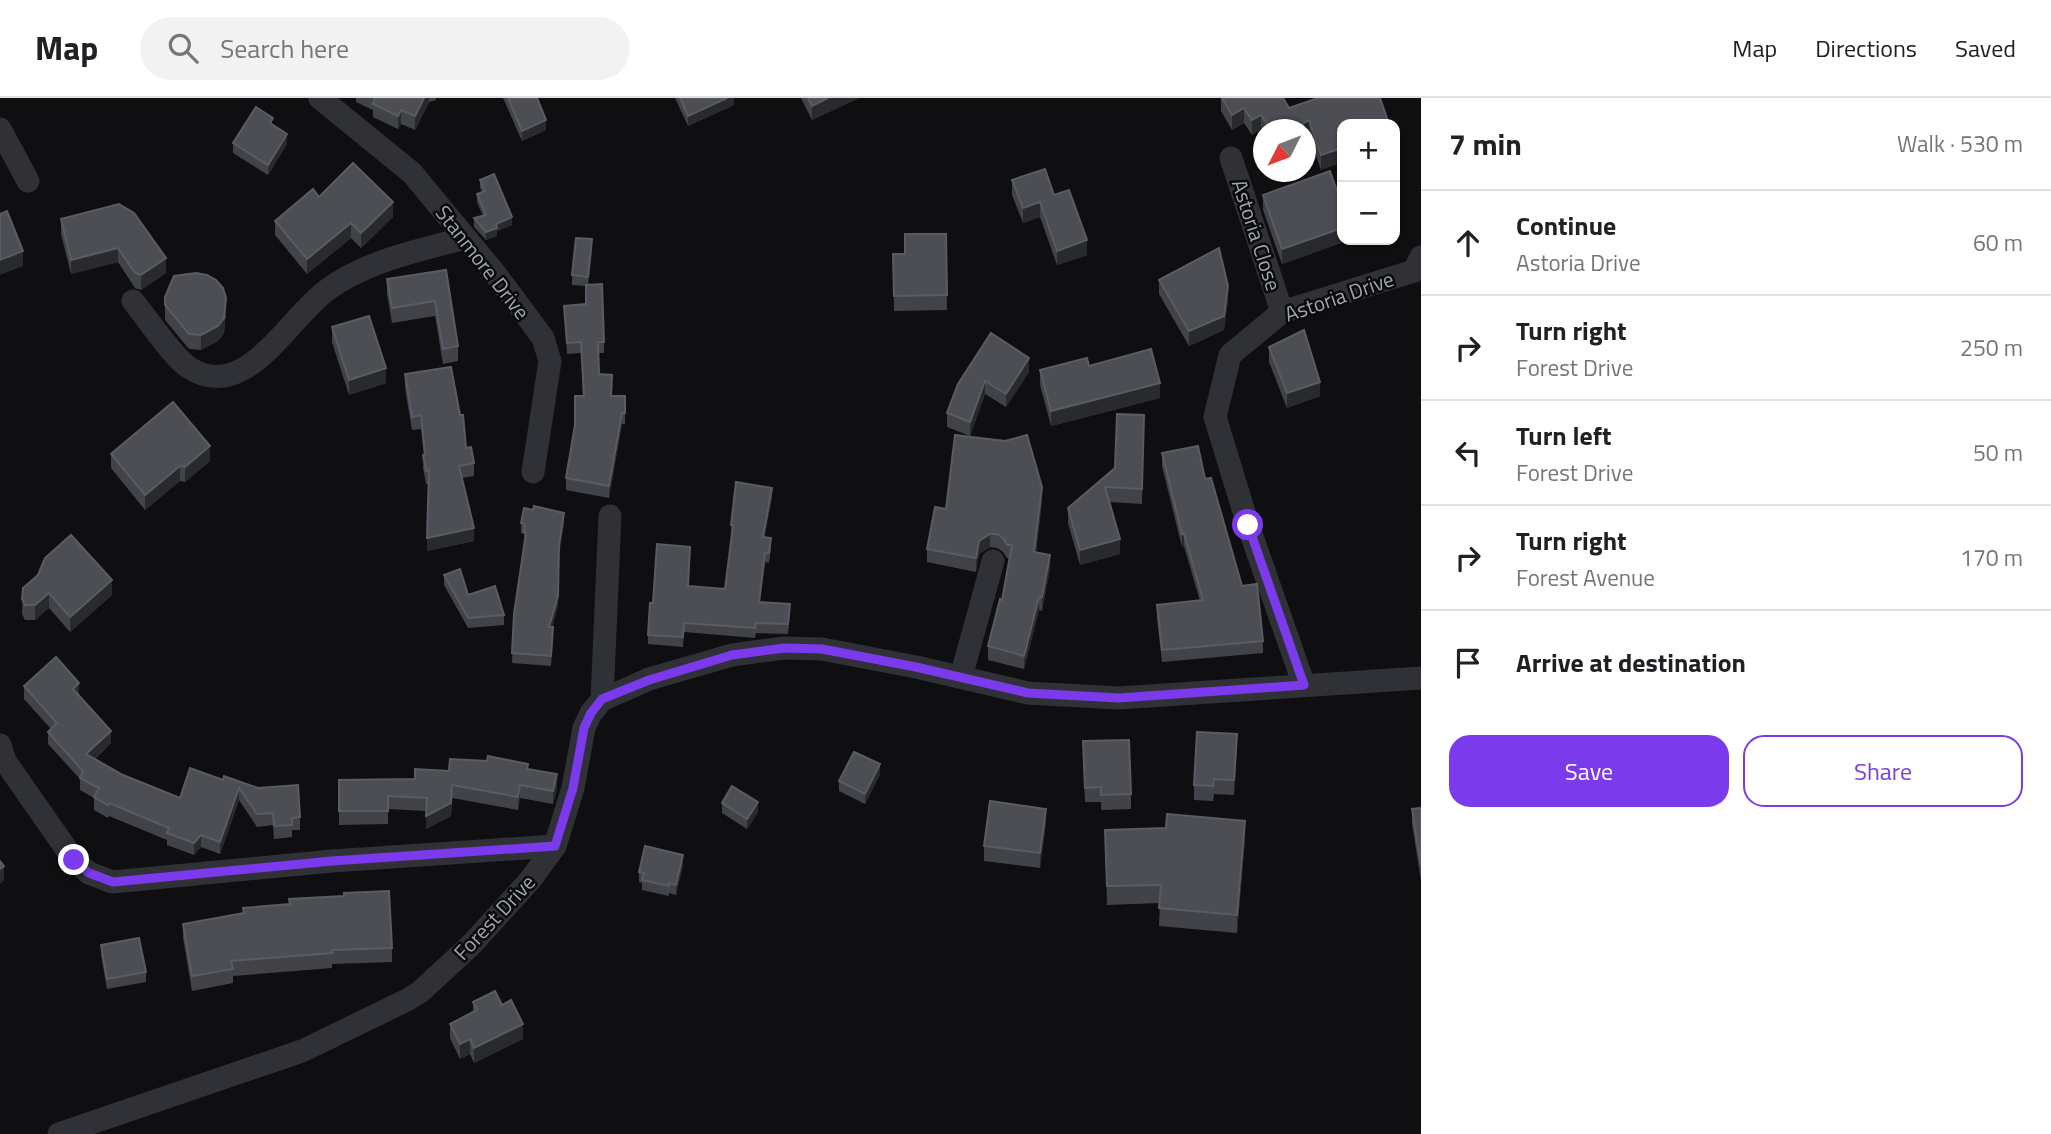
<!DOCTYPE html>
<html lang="en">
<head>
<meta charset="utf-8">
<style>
  :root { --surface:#fff; --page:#f2f2f2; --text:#202124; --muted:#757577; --line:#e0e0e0; --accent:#7c3aed }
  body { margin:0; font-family:"Titillium Web",sans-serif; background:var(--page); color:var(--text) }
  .controls { position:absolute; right:21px; top:21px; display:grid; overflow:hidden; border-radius:14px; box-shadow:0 2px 5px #0004 }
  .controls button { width:63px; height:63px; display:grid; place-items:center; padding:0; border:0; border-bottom:2px solid var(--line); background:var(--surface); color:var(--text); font:35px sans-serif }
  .compass { position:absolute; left:1253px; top:21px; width:63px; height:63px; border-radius:50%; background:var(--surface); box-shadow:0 2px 5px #0004; rotate:228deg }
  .stop { position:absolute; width:21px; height:21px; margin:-16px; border:5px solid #7c3aed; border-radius:50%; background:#fff }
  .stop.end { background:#7c3aed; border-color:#fff; box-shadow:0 2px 7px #0008 }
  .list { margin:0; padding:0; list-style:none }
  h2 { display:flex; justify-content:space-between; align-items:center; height:91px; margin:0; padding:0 28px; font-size:30px }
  h2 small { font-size:23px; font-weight:400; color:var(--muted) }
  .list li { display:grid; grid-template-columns:46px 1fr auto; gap:21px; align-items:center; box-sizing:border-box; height:105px; padding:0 28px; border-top:2px solid var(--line) }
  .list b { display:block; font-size:26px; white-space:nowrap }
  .list p { margin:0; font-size:23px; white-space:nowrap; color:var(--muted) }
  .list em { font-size:23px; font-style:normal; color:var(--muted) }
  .actions { display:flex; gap:14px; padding:21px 28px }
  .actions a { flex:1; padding:16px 0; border:2px solid var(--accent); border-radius:21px; text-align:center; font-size:24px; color:var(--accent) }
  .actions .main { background:var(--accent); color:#fff }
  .icon { flex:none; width:38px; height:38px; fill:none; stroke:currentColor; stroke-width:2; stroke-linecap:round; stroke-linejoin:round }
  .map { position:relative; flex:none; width:1421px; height:1036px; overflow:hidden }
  header { display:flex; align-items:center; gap:42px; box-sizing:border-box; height:98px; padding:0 35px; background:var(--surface); border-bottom:2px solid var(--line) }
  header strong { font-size:33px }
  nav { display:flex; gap:38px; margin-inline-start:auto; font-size:24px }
  .search { width:490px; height:63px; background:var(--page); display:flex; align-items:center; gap:18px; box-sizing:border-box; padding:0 24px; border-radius:38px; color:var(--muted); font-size:26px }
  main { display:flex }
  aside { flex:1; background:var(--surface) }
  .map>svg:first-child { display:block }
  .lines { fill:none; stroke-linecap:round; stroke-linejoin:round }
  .street { stroke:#303136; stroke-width:23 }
  .wall { fill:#424349 }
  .shaded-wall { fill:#292a2e }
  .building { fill:#4c4e54; stroke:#595c63; stroke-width:2 }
  .route { stroke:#7c3aed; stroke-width:9 }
  .labels { text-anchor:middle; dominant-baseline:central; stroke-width:5; stroke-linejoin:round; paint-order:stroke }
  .street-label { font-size:21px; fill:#9fa5b3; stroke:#0a0a0b }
</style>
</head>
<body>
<header>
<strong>Map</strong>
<div class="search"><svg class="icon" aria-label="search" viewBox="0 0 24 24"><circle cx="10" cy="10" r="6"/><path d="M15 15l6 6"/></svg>Search here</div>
<nav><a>Map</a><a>Directions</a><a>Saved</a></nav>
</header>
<main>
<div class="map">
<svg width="1421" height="1036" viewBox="0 0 1421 1036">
  <rect width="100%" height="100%" fill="#0f0f11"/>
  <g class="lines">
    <g class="street">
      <path d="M320 0 412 75 493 173 543 240 550 263 533 374"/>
      <path d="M0 31 28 83"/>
      <path d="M1231 60 1282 214"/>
      <path d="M133 203C146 219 173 259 188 269 245 307 287 221 327 192 368 162 418 153 465 140"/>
      <path d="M961 579 993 463"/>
      <path d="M1304 587 1248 427 1215 319 1230 257 1282 214 1414 173 1421 159"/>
      <path d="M602 602 610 418"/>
      <path d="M0 647 5 663 74 762 89 775 112 784 332 763 555 748"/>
      <path d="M59 1036 302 953 407 902 420 894 471 847 531 781 555 748 573 690 584 630 591 615 602 602 649 581 732 557 784 550 822 551 916 569 1028 595 1119 600 1421 580"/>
    </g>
  </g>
  <g class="wall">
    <path d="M356 0H436V2L429 4 415 32 401 26 398 31 373 19V12L356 4Z"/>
    <path d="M503 0H537L546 32 522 43Z"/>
    <path d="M675 0H734V7L688 28Z"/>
    <path d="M801 0H859L812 22Z"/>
    <path d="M1221 0H1283L1289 10 1380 0 1321 72 1309 37 1306 39V32H1264V35L1261 31 1252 37 1244 25 1232 32 1221 13Z"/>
    <path d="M273 27 287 46 268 77 233 55V45Z"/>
    <path d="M480 82 512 127 497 133V138L486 142 474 129V120L483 118 477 104V96L482 94 480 90Z"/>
    <path d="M1012 82 1054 97 1087 157 1057 167 1040 119 1023 125 1012 97Z"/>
    <path d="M1263 97 1349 142 1282 166 1263 112Z"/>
    <path d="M319 99 393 119 361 150 351 140 307 176 275 137V123Z"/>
    <path d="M61 121 166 175 141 192 135 190 118 164 71 176 61 136Z"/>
    <path d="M946 136 947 212 894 213 893 156H905Z"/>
    <path d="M592 151 588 187 604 244V255H598L599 276 612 298H625V326H622L609 400 566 392V380L583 298 581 255 567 256 564 208 586 206V188L572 187V177Z"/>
    <path d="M446 172 458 248V263L443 266 435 218 392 225 387 196V181Z"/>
    <path d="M1159 182 1228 202 1224 232 1189 248 1159 196Z"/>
    <path d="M165 199 226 215 224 235 218 243 201 252 189 251 165 222Z"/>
    <path d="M332 229 386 285 349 297 332 244Z"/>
    <path d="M1269 249 1320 298 1287 310 1269 264Z"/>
    <path d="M1040 272 1160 300 1051 328 1040 287Z"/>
    <path d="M1029 274 1006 309 985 296 970 338 947 329V315L958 286Z"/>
    <path d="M405 276 466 350 474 365V378L462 380 474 443 427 453 429 386H426L423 370 424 357 421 331 412 332 405 290Z"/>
    <path d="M1144 317 1142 406 1110 404 1120 456 1080 467 1068 425V410L1115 370Z"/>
    <path d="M1162 355 1205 381 1242 488 1263 543V555L1162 564 1157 520V507L1200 503 1184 448 1182 449 1162 368Z"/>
    <path d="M111 356 210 363 185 384 180 383 145 412 111 370Z"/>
    <path d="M772 399 764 439 771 450 769 465 765 464 760 504 790 516 788 536 756 535 755 540 684 534 683 549 648 546V537L653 505 690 458 688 488 725 491 732 437 731 427Z"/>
    <path d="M1042 403 1036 455 1050 471 1042 513 1039 512 1024 571 988 562V548L1002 502 1009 460H1007L1003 454 997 450 990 449 979 456 976 474 927 464V451L946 411Z"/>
    <path d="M521 425H564L559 457 558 508 552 529 553 539 551 568 512 565 514 516 525 444 524 436 521 435Z"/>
    <path d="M444 477 468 497 504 517V527L468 530 444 487Z"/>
    <path d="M23 490 112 497 70 534 49 510 35 522H25L22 516Z"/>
    <path d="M24 588 79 598 111 645 95 661 123 677 180 700 223 682 300 719V732H292V739L274 741 273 727 257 729 239 702 220 756 201 749 194 757 167 747V742L109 718 108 720 94 712V700L80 692V681L48 646V634L51 631 24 601Z"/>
    <path d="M1237 651 1234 697 1214 696 1213 703 1194 702V687Z"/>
    <path d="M1083 658 1131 696V711L1101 712V704H1085Z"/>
    <path d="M528 671 557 690 553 706 520 700 518 712 452 700 451 718 426 731V713L388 711V726L339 727V682L415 681 449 673Z"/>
    <path d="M880 676 865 706 839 693V683Z"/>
    <path d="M722 705 758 714 747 731 722 715Z"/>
    <path d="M1421 710V783L1412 726V711Z"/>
    <path d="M1046 726 1040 770 984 763V748Z"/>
    <path d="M1105 732 1245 741 1237 835 1159 828 1160 805 1107 807Z"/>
    <path d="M683 767 676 797 669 795V798L642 792V785L639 784V774Z"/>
    <path d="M183 826 392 850V864L332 866V870L233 878V885L192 893 183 840Z"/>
    <path d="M101 847 146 874V884L107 891 101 857Z"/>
    <path d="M473 904 502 907 523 941 474 965 470 956 460 961 450 940V926L473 914Z"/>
  </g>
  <g class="shaded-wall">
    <path d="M424 0H429V4L415 32V18Z"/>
    <path d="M727 0H734V7L688 28V18Z"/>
    <path d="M828 0H859L812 22V8Z"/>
    <path d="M1244 10V25L1232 32V17Z"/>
    <path d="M401 12V26L398 31V18Z"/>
    <path d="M1261 17V31L1252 37V22Z"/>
    <path d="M546 22V32L522 43V33Z"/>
    <path d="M1309 22V37L1306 39V32H1293Z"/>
    <path d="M1272 24V32H1268V27Z"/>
    <path d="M287 36V46L268 77V67Z"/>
    <path d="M1342 50V65L1321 72V57Z"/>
    <path d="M393 104V119L361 150V135Z"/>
    <path d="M1040 104V119L1023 125V110Z"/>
    <path d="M512 119V127L497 133V138L486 142V134L496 126Z"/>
    <path d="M351 125V140L307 176V161Z"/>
    <path d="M1342 130V142H1349L1282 166V151Z"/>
    <path d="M592 141V151L588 189V179Z"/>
    <path d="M1087 142V157L1057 167V153Z"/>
    <path d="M118 150V164L71 176V162Z"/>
    <path d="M23 153V168L0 177V162Z"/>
    <path d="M166 160V175L141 192V177Z"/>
    <path d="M1228 188V202L1224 232 1189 248V233Z"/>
    <path d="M226 200V215L224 235 218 243 201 252V237Z"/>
    <path d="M1029 260V274L1006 309V296Z"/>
    <path d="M386 270V285L349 297V282Z"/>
    <path d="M985 283V296L970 338V324Z"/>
    <path d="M1320 284V298L1287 310V295Z"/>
    <path d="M1160 285V300L1051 328V313Z"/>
    <path d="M622 315V326L609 400V388Z"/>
    <path d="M210 348V363L185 384V369Z"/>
    <path d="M180 368V383L145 412V397Z"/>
    <path d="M1042 389V403L1034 468V454Z"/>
    <path d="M772 390V399L763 449V439Z"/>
    <path d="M564 415V425L559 457 558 508 549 539V529Z"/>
    <path d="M474 430V443L427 453V440Z"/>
    <path d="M990 436V449L979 456 976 474V460L979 443Z"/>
    <path d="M1182 436H1184V448L1182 449Z"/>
    <path d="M1120 441V456L1080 467V452Z"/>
    <path d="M765 455V464L759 513V504Z"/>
    <path d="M1050 457V471L1042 513V499Z"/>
    <path d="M112 482V497L70 534V519Z"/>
    <path d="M49 495V510L35 522V507Z"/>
    <path d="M1039 499V512L1024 571V558Z"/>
    <path d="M79 585V598L73 591Z"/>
    <path d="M111 633V645L86 669V656Z"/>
    <path d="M1237 636V651L1234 697V682Z"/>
    <path d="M880 666V676L865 706V696Z"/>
    <path d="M557 676V690L553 706V693Z"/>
    <path d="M452 687 451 718 426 731V718Z"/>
    <path d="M520 687V700L518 712V699Z"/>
    <path d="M239 690V702L220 756V744Z"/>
    <path d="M758 704V714L747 731V721Z"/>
    <path d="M1046 711V726L1040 770V755Z"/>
    <path d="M1245 723V741L1237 835V817Z"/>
    <path d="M201 737V749L194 757V745Z"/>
    <path d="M683 757V767L676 797V787Z"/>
    <path d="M4 768V783L0 786V771Z"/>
    <path d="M523 926V941L474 965V950Z"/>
    <path d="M470 941V956L460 961V946Z"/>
  </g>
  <g class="building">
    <path d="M375 0H424L415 18 401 12 398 18 373 6Z"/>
    <path d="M508 0H537L546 22 522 33Z"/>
    <path d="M680 0H727L688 18Z"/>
    <path d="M808 0H828L812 8Z"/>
    <path d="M1222 0H1283L1289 10 1318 0H1380L1389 26H1342V50L1321 57 1309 22 1293 32H1276L1272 24 1268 27 1261 17 1252 22 1244 10 1232 17Z"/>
    <path d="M256 9 273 20 270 25 287 36 268 67 233 45Z"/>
    <path d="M353 65 393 104 361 135 351 125 307 161 275 123 313 91 319 99Z"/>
    <path d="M1045 71 1054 97 1069 92 1087 142 1057 153 1040 104 1023 110 1012 82Z"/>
    <path d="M1330 73 1342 107V130L1282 151 1263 97Z"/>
    <path d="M494 76 512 119 496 126 497 130 486 134 474 120 486 117 477 96 485 93 480 82Z"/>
    <path d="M119 106 134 115 166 160 141 177 135 175 118 150 71 162 61 121Z"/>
    <path d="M7 113 23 153 0 162V116Z"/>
    <path d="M905 136H946L947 197 894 198 893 156H905Z"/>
    <path d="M576 140 592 141 588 179 572 177Z"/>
    <path d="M1219 150 1228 188 1224 218 1189 233 1159 182Z"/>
    <path d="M446 172 458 248 443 251 435 203 392 210 387 181Z"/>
    <path d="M196 175 207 177 216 182 223 190 226 200 224 220 218 228 201 237 189 236 165 207V199L174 178Z"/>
    <path d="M602 186 604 244H598L599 276 612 277 611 298H625V315H622L609 388 566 380 575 327V298H584L581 244 567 245 564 208 586 206V187Z"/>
    <path d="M369 218 386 270 349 282 332 229Z"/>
    <path d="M1304 232 1320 284 1287 295 1269 249Z"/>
    <path d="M991 235 1029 260 1006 296 985 283 970 324 947 315 958 286Z"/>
    <path d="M1151 251 1160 285 1051 313 1040 272 1087 260 1089 268Z"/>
    <path d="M451 269 460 317H463L466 350 471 349 474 365 459 368 474 430 427 440 429 372 426 373 423 357 425 356 421 317 412 319 405 276Z"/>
    <path d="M173 304 210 348 185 369 180 368 145 397 111 356Z"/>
    <path d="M1117 316 1144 317 1142 391 1105 389 1120 441 1080 452 1068 410 1115 370Z"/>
    <path d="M955 337 1005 343 1027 337 1042 389 1034 454 1050 457 1042 499H1039L1024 558 988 548 1000 501 1002 502 1012 447H1007L1003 440 997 436H990L979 443 976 460 927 451 935 409 946 411Z"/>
    <path d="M1198 348 1205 381 1211 380 1242 488 1257 486 1263 543 1162 552 1157 507 1203 502 1184 436H1182L1162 355Z"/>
    <path d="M736 384 772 390 763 439 771 440 769 455H765L759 504 790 506 788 526 756 525 755 530 684 525 683 539 648 537 650 505H653L657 446 690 449 688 488 725 491 733 427H731Z"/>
    <path d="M534 408 564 415 559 447 558 498 549 529H553L551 558 512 555 514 516 526 435 524 434 525 426 521 425 524 410 533 412Z"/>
    <path d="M71 437 112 482 70 519 49 495 35 507H25L22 501 23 490 38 477 45 460Z"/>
    <path d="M460 471 468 497 495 488 504 517 468 520 444 477Z"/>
    <path d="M56 559 79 585 73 591 111 633 86 656 123 677 180 700 190 670 223 682 224 678 258 690 298 687 300 719 292 720V727L274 728 273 715 257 716 239 690 220 744 201 737 194 745 167 735 169 730 109 705 108 707 94 699 99 690 80 680 83 673 48 634 57 625 24 588Z"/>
    <path d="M1197 634 1237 636 1234 682 1214 681 1213 688 1194 687Z"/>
    <path d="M1129 642 1131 696 1101 697V689L1085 690 1083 643Z"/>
    <path d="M854 654 880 666 865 696 839 683Z"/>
    <path d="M488 658 528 666 527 671 557 676 553 693 520 687 518 699 452 687 451 705 426 718 427 700 388 698V713H339V682L415 681V671L449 673 450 661 487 663Z"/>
    <path d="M732 688 758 704 747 721 722 705Z"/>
    <path d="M990 703 1046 711 1040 755 984 748Z"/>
    <path d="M1421 710V768L1412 711Z"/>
    <path d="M1167 716 1245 723 1237 817 1159 810 1161 787 1107 788 1105 732 1166 730Z"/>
    <path d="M645 748 683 757 676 787 669 785V788L642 782 644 775 639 774Z"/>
    <path d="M0 763 4 768 0 771Z"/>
    <path d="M389 793 392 850 332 852V855L231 863 233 871 192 878 183 826 244 815 243 810 290 806 289 801 344 798V795Z"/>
    <path d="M139 840 146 874 107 881 101 847Z"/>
    <path d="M495 893 502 907 511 902 523 926 474 950 470 941 460 946 450 926 477 912 473 904Z"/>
  </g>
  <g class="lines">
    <path class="route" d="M74 762 89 775 113 784 332 763 555 748 573 690 584 630 591 615 602 601 649 582 732 557 784 550 822 551 916 569 1028 595 1119 600 1304 587 1248 427"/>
  </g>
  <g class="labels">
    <g class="street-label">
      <text transform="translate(1257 137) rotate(72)">Astoria Close</text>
      <text transform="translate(483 164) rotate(52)">Stanmore Drive</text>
      <text transform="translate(1339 198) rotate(-19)">Astoria Drive</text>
      <text transform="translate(494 819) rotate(-47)">Forest Drive</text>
    </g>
  </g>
</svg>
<div class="controls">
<button>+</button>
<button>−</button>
</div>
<svg class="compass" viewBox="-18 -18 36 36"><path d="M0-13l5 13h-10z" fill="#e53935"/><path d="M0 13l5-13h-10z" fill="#757577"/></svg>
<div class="stop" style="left:1248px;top:427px"></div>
<div class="stop end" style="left:74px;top:762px"></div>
</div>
<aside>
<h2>7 min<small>Walk · 530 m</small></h2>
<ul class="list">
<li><svg class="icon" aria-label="ahead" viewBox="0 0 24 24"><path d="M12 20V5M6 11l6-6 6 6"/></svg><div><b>Continue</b><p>Astoria Drive</p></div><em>60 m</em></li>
<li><svg class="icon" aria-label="right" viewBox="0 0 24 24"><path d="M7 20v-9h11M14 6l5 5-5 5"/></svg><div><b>Turn right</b><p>Forest Drive</p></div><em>250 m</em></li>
<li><svg class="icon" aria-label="left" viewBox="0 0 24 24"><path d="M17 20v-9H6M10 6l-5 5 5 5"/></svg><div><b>Turn left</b><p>Forest Drive</p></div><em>50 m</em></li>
<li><svg class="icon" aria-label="right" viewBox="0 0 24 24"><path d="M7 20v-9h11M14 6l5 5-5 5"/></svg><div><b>Turn right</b><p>Forest Avenue</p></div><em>170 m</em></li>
<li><svg class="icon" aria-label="arrive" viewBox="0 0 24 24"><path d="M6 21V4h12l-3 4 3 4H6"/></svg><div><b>Arrive at destination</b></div></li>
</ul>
<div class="actions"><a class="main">Save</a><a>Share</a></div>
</aside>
</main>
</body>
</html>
